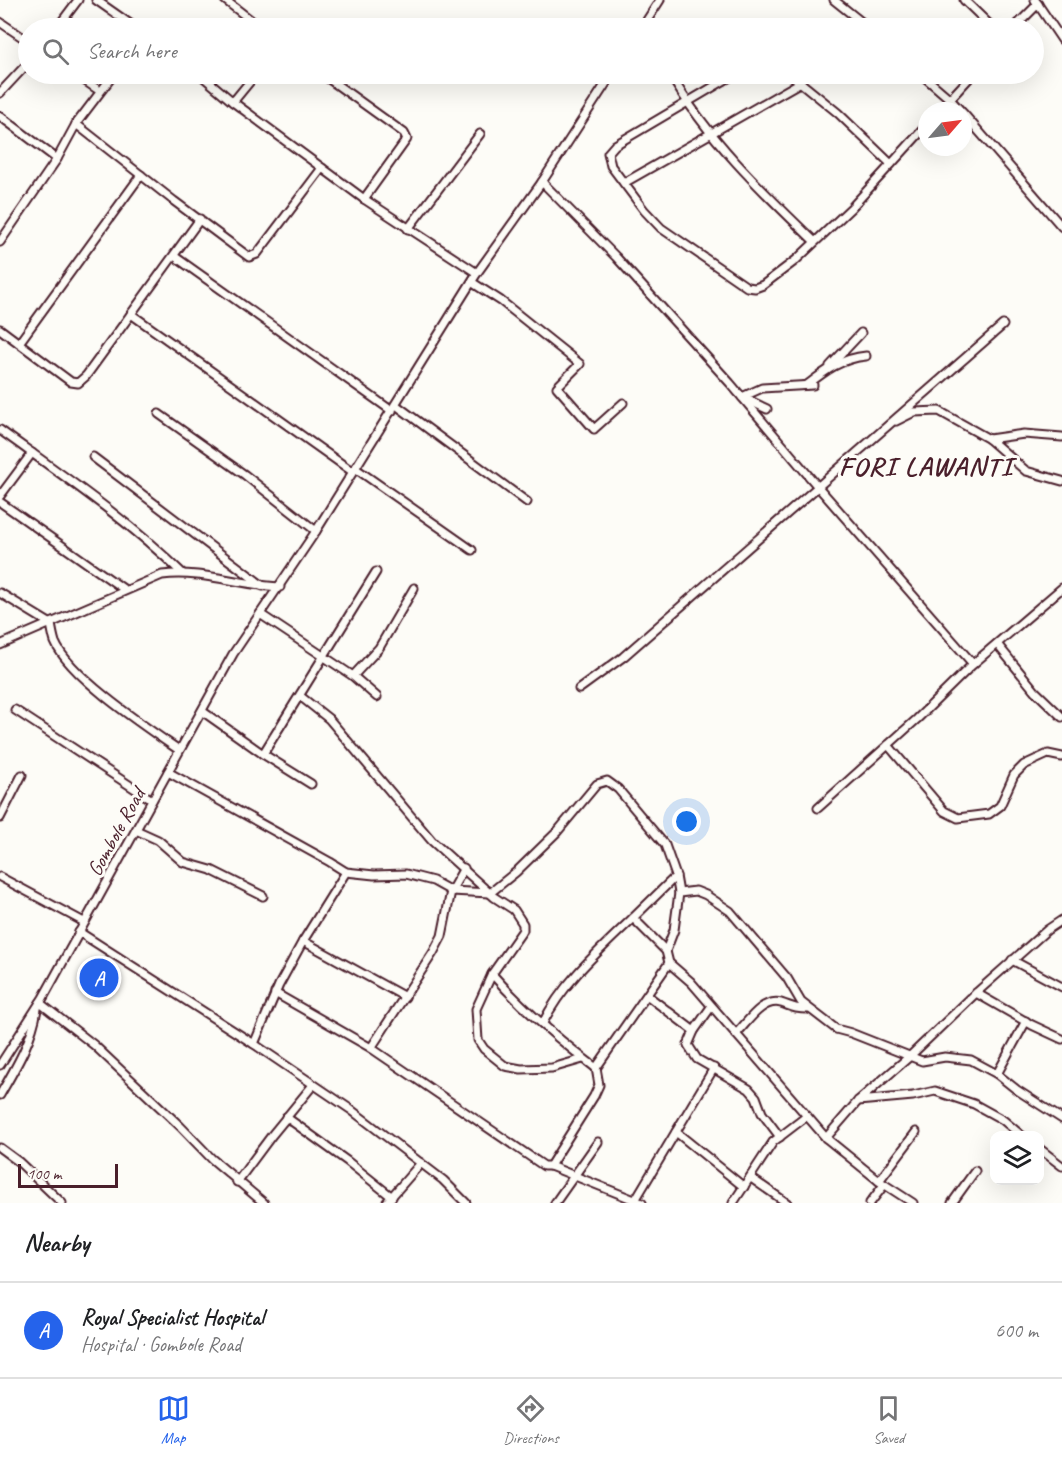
<!DOCTYPE html>
<html lang="en">
<head>
<meta charset="utf-8">
<style>
  :root { --surface:#fff; --page:#f6f6f6; --text:#202124; --muted:#757577; --line:#e0e0e0; --accent:#2563eb }
  body { margin:0; font-family:Caveat,sans-serif; background:var(--page); color:var(--text) }
  .controls { position:absolute; right:18px; bottom:18px; display:grid; overflow:hidden; border-radius:12px; box-shadow:0 6px 24px #0002 }
  .controls button { width:54px; height:54px; display:grid; place-items:center; padding:0; border:0; border-bottom:2px solid var(--line); background:var(--surface); color:var(--text); font:30px sans-serif }
  .compass { position:absolute; left:918px; top:102px; width:54px; height:54px; border-radius:50%; background:var(--surface); box-shadow:0 6px 24px #0002; rotate:62deg }
  .scale { position:absolute; left:18px; bottom:15px; width:100px; box-sizing:border-box; padding-left:6px; border:3px solid #4a1f2b; border-top:0; font-size:16px; line-height:21px; white-space:nowrap; color:#4a1f2b; -webkit-text-stroke:4px #fdfcf7; paint-order:stroke }
  .you { position:absolute; left:687px; top:822px; width:21px; height:21px; margin:-15px; border:4px solid #fff; border-radius:50%; background:#1a73e8; box-shadow:0 0 0 9px #1a73e833 }
  .badge { display:grid; place-items:center; width:39px; height:39px; border-radius:50%; background:var(--accent); color:#fff; font-size:20px; font-weight:700 }
  .pin { position:absolute; translate:-50% -50%; border:3px solid #fff; box-shadow:0 2px 6px #0006 }
  .list { margin:0; padding:0; list-style:none }
  h2 { display:flex; justify-content:space-between; align-items:center; height:78px; margin:0; padding:0 24px; font-size:26px }
  h2 small { font-size:20px; font-weight:400; color:var(--muted) }
  .list li { display:grid; grid-template-columns:39px 1fr auto; gap:18px; align-items:center; box-sizing:border-box; height:96px; padding:0 24px; border-top:2px solid var(--line) }
  .list b { display:block; font-size:22px; white-space:nowrap }
  .list p { margin:0; font-size:20px; white-space:nowrap; color:var(--muted) }
  .list em { font-size:20px; font-style:normal; color:var(--muted) }
  .icon { flex:none; width:33px; height:33px; fill:none; stroke:currentColor; stroke-width:2; stroke-linecap:round; stroke-linejoin:round }
  .map { position:relative; flex:none; width:1062px; height:1203px; overflow:hidden }
  .search { position:absolute; background:var(--surface); box-shadow:0 6px 24px #0002; left:18px; right:18px; top:18px; height:66px; display:flex; align-items:center; gap:15px; box-sizing:border-box; padding:0 21px; border-radius:33px; color:var(--muted); font-size:22px }
  .sheet { height:174px; background:var(--surface) }
  nav { display:flex; justify-content:space-around; align-items:center; box-sizing:border-box; height:84px; border-top:2px solid var(--line); background:var(--surface); font-size:16px; color:var(--muted) }
  nav a { display:grid; justify-items:center; gap:3px }
  nav .on { color:var(--accent) }
  .map>svg:first-child { display:block }
  .lines { fill:none; stroke-linecap:round; stroke-linejoin:round }
  .minor-casing { stroke:#4a1f2b; stroke-width:11 }
  .minor { stroke:#fdfcf7; stroke-width:7 }
  .labels { text-anchor:middle; dominant-baseline:central; stroke-width:6; stroke-linejoin:round; paint-order:stroke }
  .street-label { font-size:21px; fill:#4a1f2b; stroke:#fdfcf7 }
  .district-label { font-size:27px; font-weight:bold; letter-spacing:1.5px; fill:#4a1f2b; stroke:#fdfcf7 }
</style>
</head>
<body>
<div class="map">
<svg width="1062" height="1203" viewBox="0 0 1062 1203">
  <rect width="100%" height="100%" fill="#fdfcf7"/>
  <filter id="ink" filterUnits="userSpaceOnUse"><feTurbulence type="fractalNoise" baseFrequency=".0167" numOctaves="2"/><feDisplacementMap in="SourceGraphic" scale="12" xChannelSelector="R" yChannelSelector="G"/><feConvolveMatrix kernelMatrix="1 2 1 2 8 2 1 2 1" color-interpolation-filters="sRGB"/></filter>
  <g filter="url(#ink)">
    <g class="lines">
      <g class="minor-casing">
        <g id="minor">
          <path d="M96 0 136 28"/>
          <path d="M225 0 261 28"/>
          <path d="M834 0 869 28"/>
          <path d="M964 0 993 28"/>
          <path d="M1035 0 1062 40"/>
          <path d="M0 22 28 41"/>
          <path d="M57 28 78 0"/>
          <path d="M642 28 660 0"/>
          <path d="M1014 28 1038 4"/>
          <path d="M75 74 100 91"/>
          <path d="M200 74 233 102 364 199 477 273"/>
          <path d="M322 74 404 133 407 139 364 199"/>
          <path d="M670 74C707 138 761 190 814 241"/>
          <path d="M735 74 615 145 608 153 611 166 644 210 661 228 747 287 755 288 763 285 796 260 852 207 927 125"/>
          <path d="M790 74 838 113 891 164"/>
          <path d="M921 74 950 99 961 111"/>
          <path d="M335 83 343 74"/>
          <path d="M0 93 28 63"/>
          <path d="M233 102 256 74"/>
          <path d="M939 111 973 74"/>
          <path d="M963 113 1062 227"/>
          <path d="M0 116 57 159"/>
          <path d="M76 124 174 201 249 257 257 254 322 168"/>
          <path d="M542 182 616 257 730 383 819 488 973 664"/>
          <path d="M624 183 801 82"/>
          <path d="M408 229 480 134"/>
          <path d="M0 242 57 159 76 124 114 74"/>
          <path d="M174 256 392 411"/>
          <path d="M473 283 501 301 580 364 557 387 594 429 623 403"/>
          <path d="M131 314 353 472"/>
          <path d="M0 329 71 382 78 383 86 376 200 219"/>
          <path d="M19 343 141 175"/>
          <path d="M830 366 861 333"/>
          <path d="M807 385C825 371 842 358 866 356"/>
          <path d="M742 397 762 388 813 385"/>
          <path d="M744 398 767 409"/>
          <path d="M396 405 527 502"/>
          <path d="M159 414 245 475 316 531"/>
          <path d="M896 421 914 412 939 411 989 439 1026 471 1062 481"/>
          <path d="M0 430C62 475 127 519 182 573"/>
          <path d="M989 439 1024 434 1062 437"/>
          <path d="M93 457 263 586"/>
          <path d="M355 468 472 550"/>
          <path d="M0 496 32 453"/>
          <path d="M0 502 125 590"/>
          <path d="M0 593 51 624C52 629 53 636 55 642 69 676 147 728 179 750"/>
          <path d="M260 614 353 676 377 697"/>
          <path d="M997 644 1035 691 1062 717"/>
          <path d="M0 645 162 575C201 570 240 585 280 587"/>
          <path d="M353 676 379 648 414 588"/>
          <path d="M579 689 623 657 1003 325"/>
          <path d="M300 696 329 719 432 841 494 897 514 910 523 924V930L492 974 476 1009 478 1040 484 1049 505 1066 521 1069 552 1068 583 1059"/>
          <path d="M15 710 152 800"/>
          <path d="M202 711 263 754 311 784"/>
          <path d="M888 745 944 811 958 818 989 814 1000 806 1014 775 1024 765 1048 754 1062 757"/>
          <path d="M263 754 376 572"/>
          <path d="M168 772 330 862 346 872 374 875 406 874 433 881 451 891 490 893 516 872 557 832 597 784 607 781 618 789 665 845 676 876 679 893 674 930 666 951"/>
          <path d="M818 808 917 719 973 664 1062 588"/>
          <path d="M0 818 22 775"/>
          <path d="M136 830 158 840 183 862 211 870 263 896"/>
          <path d="M0 877 84 922"/>
          <path d="M679 893 696 891 706 895 730 911 787 978 801 1002 836 1029 851 1033 922 1061 945 1057 971 1060 997 1074 1017 1090 1062 1119"/>
          <path d="M633 918 676 876"/>
          <path d="M79 932 254 1044 350 1109 443 1180 466 1203"/>
          <path d="M303 941 405 997"/>
          <path d="M1012 960 1062 987"/>
          <path d="M492 974C523 1009 559 1040 596 1068L599 1085 594 1096 550 1166"/>
          <path d="M275 993 371 1048 544 1166H550L642 1203"/>
          <path d="M976 993 1032 1025 1062 1039"/>
          <path d="M648 996 694 1031"/>
          <path d="M40 1003 94 1045 180 1126 212 1159 264 1203"/>
          <path d="M711 1007 694 1031 688 1045 697 1059 749 1089 756 1097 762 1113 780 1137"/>
          <path d="M543 1023C562 983 601 949 633 918L666 951 669 963 691 982 826 1138 879 1181 913 1203"/>
          <path d="M736 1034C747 1023 762 998 781 1003 793 1007 794 1009 808 1009"/>
          <path d="M254 1044 279 985 303 941 346 872"/>
          <path d="M371 1048 433 953 442 936 451 891 464 868"/>
          <path d="M0 1065 43 998 233 654 316 531 477 273 542 182 612 74"/>
          <path d="M596 1068 669 963"/>
          <path d="M997 1074 1026 1021"/>
          <path d="M0 1095C16 1067 32 1041 37 1009"/>
          <path d="M858 1101 913 1096 935 1091 974 1104 1003 1120 1022 1136"/>
          <path d="M286 1117 347 1161 392 1197"/>
          <path d="M676 1132 744 1187"/>
          <path d="M826 1138 858 1101 909 1057 976 993 1047 930 1062 920"/>
          <path d="M0 1148 19 1162 62 1203"/>
          <path d="M1040 1149 1062 1166"/>
          <path d="M751 1178 787 1203"/>
          <path d="M879 1181 916 1132"/>
          <path d="M237 1182 272 1135 313 1085"/>
          <path d="M634 1202 714 1068"/>
          <path d="M386 1203 421 1163"/>
          <path d="M555 1203 598 1142"/>
          <path d="M733 1203 773 1142 807 1116"/>
          <path d="M870 1203 884 1185"/>
          <path d="M952 1203 975 1171"/>
        </g>
      </g>
      <use href="#minor" class="minor"/>
    </g>
  </g>
  <g class="labels">
    <g class="street-label">
      <text transform="translate(116 832) rotate(-61)">Gombole Road</text>
    </g>
    <g class="district-label">
      <text x="926" y="466">FORI LAWANTI</text>
    </g>
  </g>
</svg>
<div class="controls">
<button><svg class="icon" aria-label="layers" viewBox="0 0 24 24"><path d="M12 4l9 5-9 5-9-5zM3 14l9 5 9-5"/></svg></button>
</div>
<svg class="compass" viewBox="-18 -18 36 36"><path d="M0-13l5 13h-10z" fill="#e53935"/><path d="M0 13l5-13h-10z" fill="#757577"/></svg>
<div class="scale">100 m</div>
<div class="you"></div>
<div class="pin badge" style="left:99px;top:978px">A</div>
<div class="search"><svg class="icon" aria-label="search" viewBox="0 0 24 24"><circle cx="10" cy="10" r="6"/><path d="M15 15l6 6"/></svg>Search here</div>
</div>
<section class="sheet">
<h2>Nearby<small></small></h2>
<ul class="list">
<li><span class="badge">A</span><div><b>Royal Specialist Hospital</b><p>Hospital · Gombole Road</p></div><em>600 m</em></li>
</ul>
</section>
<nav>
<a class="on"><svg class="icon" aria-label="map" viewBox="0 0 24 24"><path d="M3 6l6-2 6 2 6-2v14l-6 2-6-2-6 2zM9 4v14M15 6v14"/></svg>Map</a>
<a><svg class="icon" aria-label="directions" viewBox="0 0 24 24"><path d="M12 3l9 9-9 9-9-9zM9 14v-3h6M13 9l2 2-2 2"/></svg>Directions</a>
<a><svg class="icon" aria-label="saved" viewBox="0 0 24 24"><path d="M7 4h10v16l-5-4-5 4z"/></svg>Saved</a>
</nav>
</body>
</html>
